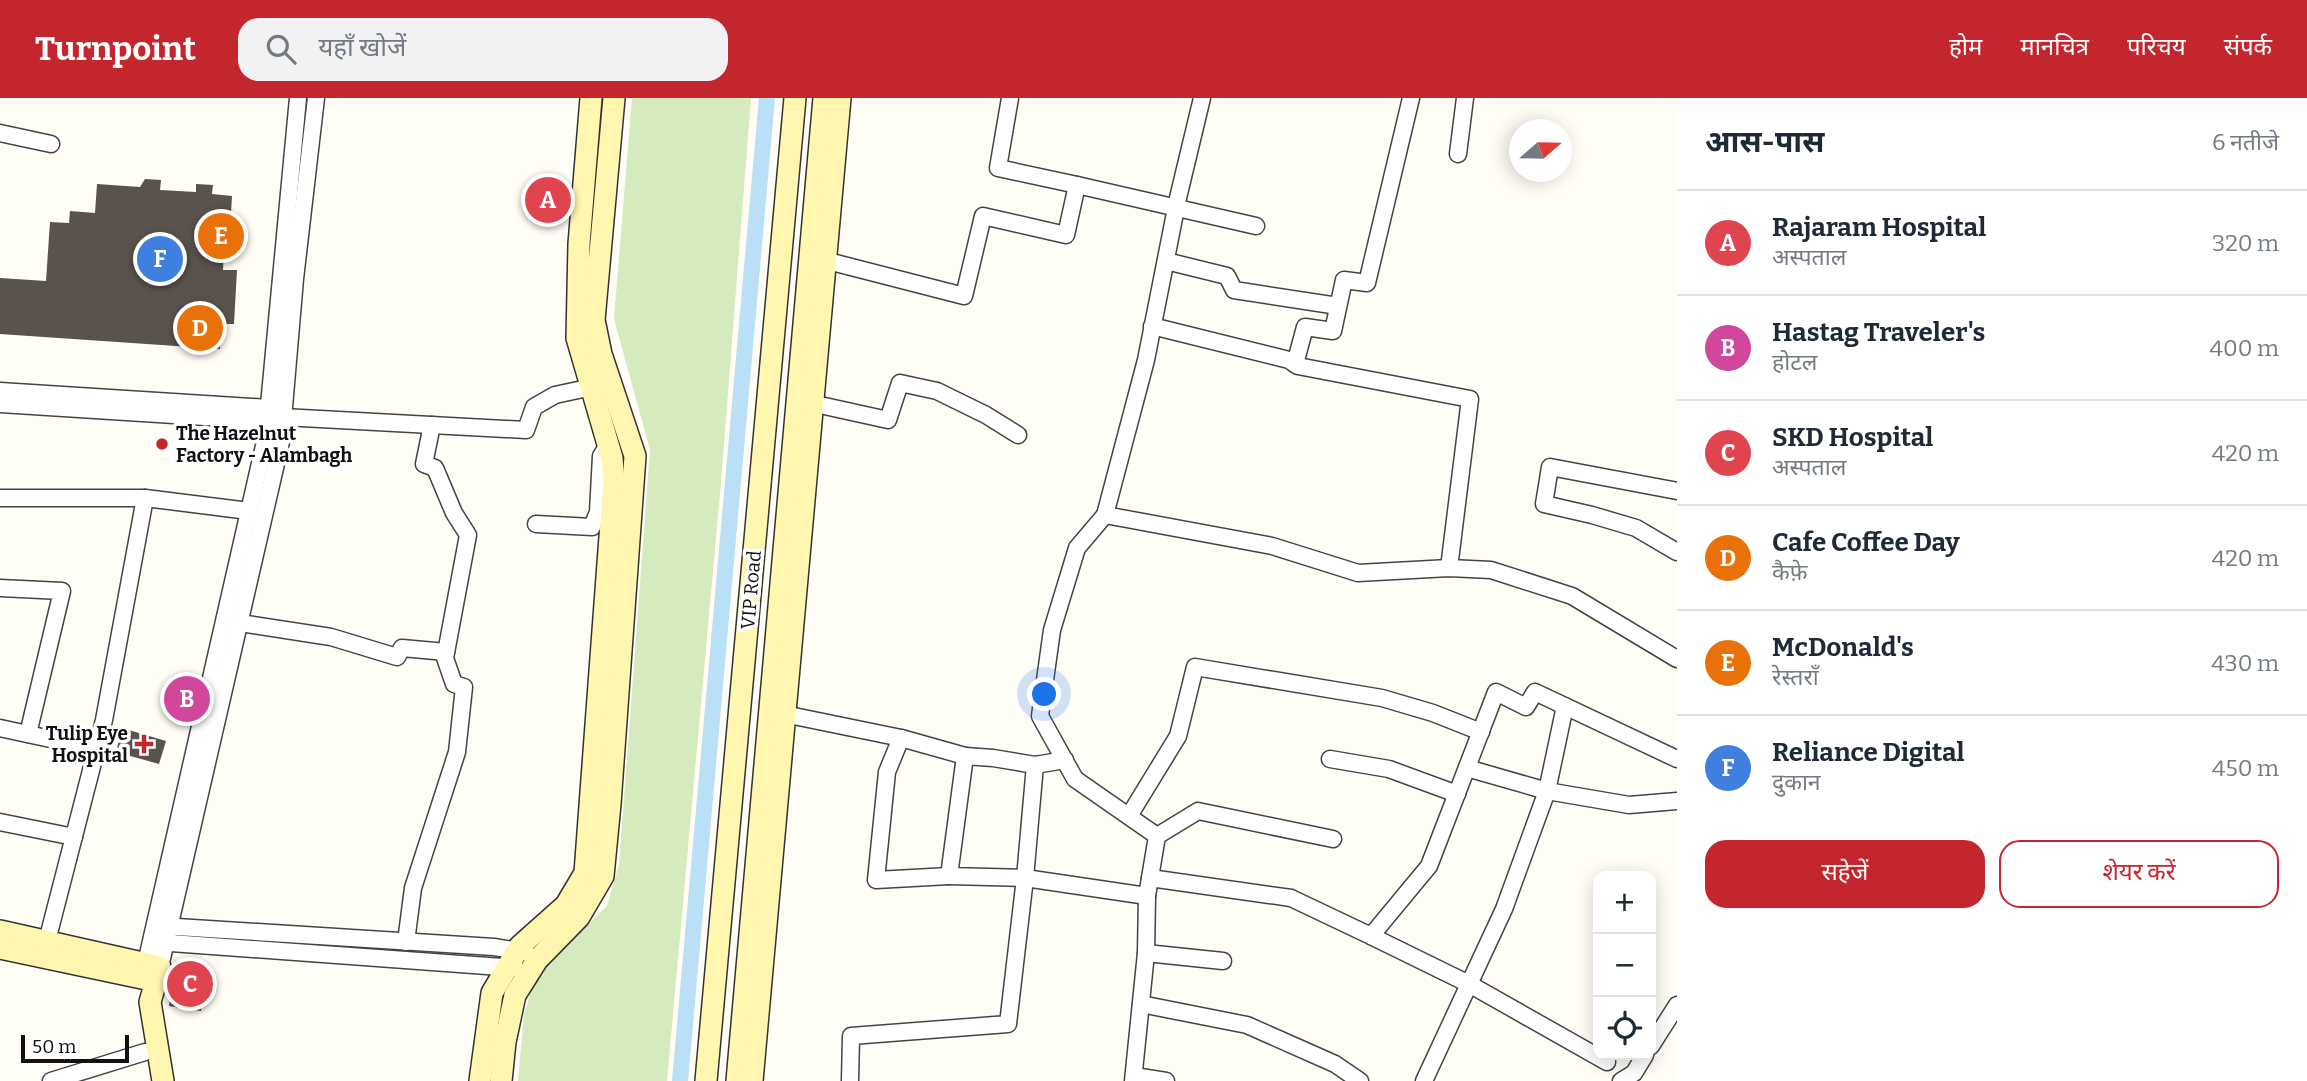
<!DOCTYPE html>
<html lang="hi">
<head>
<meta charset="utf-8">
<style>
  :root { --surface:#fff; --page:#f2f2f3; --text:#1f2937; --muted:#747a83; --line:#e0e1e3; --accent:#c4262e }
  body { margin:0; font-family:Bitter,"Noto Sans Devanagari",serif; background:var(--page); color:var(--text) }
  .controls { position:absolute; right:21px; bottom:21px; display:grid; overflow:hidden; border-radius:14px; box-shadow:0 4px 18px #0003 }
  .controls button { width:63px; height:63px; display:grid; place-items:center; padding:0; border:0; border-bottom:2px solid var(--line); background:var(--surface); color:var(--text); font:35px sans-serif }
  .compass { position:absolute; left:1509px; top:21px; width:63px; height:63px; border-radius:50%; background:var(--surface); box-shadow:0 4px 18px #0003; rotate:70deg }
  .scale { position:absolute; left:21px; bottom:18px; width:108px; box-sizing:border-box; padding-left:7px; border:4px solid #111; border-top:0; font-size:19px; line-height:24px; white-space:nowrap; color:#111; -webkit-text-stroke:5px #fff; paint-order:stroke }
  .you { position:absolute; left:1045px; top:597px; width:24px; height:24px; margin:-18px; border:5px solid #fff; border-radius:50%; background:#1a73e8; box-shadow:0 0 0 10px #1a73e833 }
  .badge { display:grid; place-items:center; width:46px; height:46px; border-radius:50%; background:var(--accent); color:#fff; font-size:23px; font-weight:700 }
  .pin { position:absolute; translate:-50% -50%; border:4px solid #fff; box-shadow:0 2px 7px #0006 }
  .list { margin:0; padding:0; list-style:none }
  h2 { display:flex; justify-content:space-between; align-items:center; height:91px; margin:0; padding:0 28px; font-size:30px }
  h2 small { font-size:23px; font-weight:400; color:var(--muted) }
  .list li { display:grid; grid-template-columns:46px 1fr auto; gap:21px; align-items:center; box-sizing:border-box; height:105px; padding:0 28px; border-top:2px solid var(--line) }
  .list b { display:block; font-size:26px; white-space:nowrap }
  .list p { margin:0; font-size:23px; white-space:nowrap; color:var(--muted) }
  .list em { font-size:23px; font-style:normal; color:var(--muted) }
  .actions { display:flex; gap:14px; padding:21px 28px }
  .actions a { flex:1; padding:16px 0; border:2px solid var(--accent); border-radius:21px; text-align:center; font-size:24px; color:var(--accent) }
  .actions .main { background:var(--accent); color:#fff }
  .icon { flex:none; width:38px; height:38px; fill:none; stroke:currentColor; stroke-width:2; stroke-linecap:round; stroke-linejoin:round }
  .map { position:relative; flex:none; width:1677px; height:983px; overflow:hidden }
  header { display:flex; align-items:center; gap:42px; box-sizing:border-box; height:98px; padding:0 35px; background:var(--accent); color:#fff }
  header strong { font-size:33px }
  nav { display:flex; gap:38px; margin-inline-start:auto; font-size:24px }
  .search { width:490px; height:63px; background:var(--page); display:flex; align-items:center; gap:18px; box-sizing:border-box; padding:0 24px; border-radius:21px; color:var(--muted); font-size:26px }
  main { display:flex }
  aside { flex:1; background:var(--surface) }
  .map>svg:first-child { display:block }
  .green { fill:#d5ebbd }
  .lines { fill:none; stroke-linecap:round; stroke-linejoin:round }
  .canal { stroke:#b9e0f7; stroke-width:16 }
  .building { fill:#5a524d }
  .street-casing { stroke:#444; stroke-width:19 }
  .secondary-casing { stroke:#333; stroke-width:24 }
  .street { stroke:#fff; stroke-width:16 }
  .secondary { stroke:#fff6b0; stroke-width:21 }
  .poi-dot { fill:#c4262e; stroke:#fff; stroke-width:2.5 }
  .labels { text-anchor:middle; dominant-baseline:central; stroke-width:7; stroke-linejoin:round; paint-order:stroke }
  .poi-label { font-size:19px; font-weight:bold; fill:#111; stroke:#fff; text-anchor:start }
  .street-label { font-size:19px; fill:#111; stroke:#fff }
</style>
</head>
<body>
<header>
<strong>Turnpoint</strong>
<div class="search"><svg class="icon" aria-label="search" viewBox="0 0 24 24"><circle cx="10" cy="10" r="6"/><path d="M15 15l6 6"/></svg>यहाँ खोजें</div>
<nav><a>होम</a><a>मानचित्र</a><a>परिचय</a><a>संपर्क</a></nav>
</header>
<main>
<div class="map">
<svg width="1677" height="983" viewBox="0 0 1677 983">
  <rect width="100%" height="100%" fill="#fffdf5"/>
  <path class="green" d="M632 0H751L721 384 667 983H518L524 916 536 878 607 808 619 767 650 352 614 221Z"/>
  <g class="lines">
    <path class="canal" d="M680 983 767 0"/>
  </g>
  <g class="building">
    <path d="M145 81 161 82 160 92 196 94V86L213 87 212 96 232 98 229 151 224 150 223 172H237L234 226H221L220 251 0 236V180L46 183 50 124 69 125 70 113 95 115 97 86 140 89Z"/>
    <path d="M537 92 564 94 562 113 536 111Z"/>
    <path d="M122 630 166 643 159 666 116 654Z"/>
    <path d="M175 863 207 868 201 913 169 908Z"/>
  </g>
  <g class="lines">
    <g class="street-casing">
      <g id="street">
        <path d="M1010 0 998 70 1077 87"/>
        <path d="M1202 0 1178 100 1146 262 1105 417 1272 448 1358 475 1449 470 1491 472 1572 498 1677 561"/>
        <path d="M0 35 51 46"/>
        <path d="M1458 56 1465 0"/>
        <path d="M824 162 964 198 983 118 1066 137 1077 87 1256 128"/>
        <path d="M1166 163 1227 178 1234 192 1338 208"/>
        <path d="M1152 228 1289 262 1298 268 1470 301 1449 470"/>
        <path d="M1295 266 1305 229 1333 233 1344 182 1367 185 1411 0"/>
        <path d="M0 293 268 310 275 314"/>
        <path d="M811 305 888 322 900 285 937 293 986 317 1018 337"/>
        <path d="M0 306 267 323 283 319 526 332 534 309 555 297 592 289"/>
        <path d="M1677 393 1550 369 1544 406 1592 417 1636 430 1677 454"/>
        <path d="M0 400H145L249 413"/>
        <path d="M1105 417 1077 450 1052 532 1040 618 1075 681 1157 738 1147 798 1146 855 1133 983"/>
        <path d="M536 426 592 429 598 414 601 358 608 347"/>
        <path d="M0 490 62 493 28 636"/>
        <path d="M240 525 331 539 397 559 402 550 446 554"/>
        <path d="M784 616 901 640 965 658"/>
        <path d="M0 630 97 651"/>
        <path d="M901 640 887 674 876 782 949 778"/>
        <path d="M1330 661 1389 671 1457 696"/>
        <path d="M1035 667 993 660 965 658 949 778 1025 780 1035 667 1065 662"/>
        <path d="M1467 670 1547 693 1565 608"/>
        <path d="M1129 718 1178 638 1195 569 1382 600 1433 615 1481 634"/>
        <path d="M0 724 74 739"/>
        <path d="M1157 738 1198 713 1333 741"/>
        <path d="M1150 780 1291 800 1371 838 1429 768 1496 594 1526 609 1535 594 1677 661"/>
        <path d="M161 828 494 849 526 854"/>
        <path d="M1371 838 1469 886 1607 964"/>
        <path d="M47 843 104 622 145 400"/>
        <path d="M157 844 515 870"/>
        <path d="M406 844 413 790 457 654 464 589 454 586 445 560 468 437 454 415 435 370 424 366 432 327"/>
        <path d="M1146 855 1223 863"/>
        <path d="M146 865 266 339 298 0"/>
        <path d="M160 869 281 344 295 181 316 0"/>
        <path d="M1141 906 1247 927 1335 966 1360 983"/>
        <path d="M1651 948 1677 907"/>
        <path d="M1134 978 1166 983"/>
        <path d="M51 983 145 954"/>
        <path d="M850 983 851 938 1008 926 1025 780 1147 798"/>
        <path d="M1424 983 1504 811 1547 693 1629 707 1677 703"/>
        <path d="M1621 983 1634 975 1645 957"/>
      </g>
    </g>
    <g class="secondary-casing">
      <g id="secondary">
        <path d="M0 833 160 869 150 904 163 983"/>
        <path d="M0 850 156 883"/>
        <path d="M480 983 492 895 520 848 566 807 585 775 614 385 612 360 577 240 579 146 591 0"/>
        <path d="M501 983 505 944 515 897 537 862 579 819 603 778 610 706 635 358 601 256 594 222 614 0"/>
        <path d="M706 983 795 0"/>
        <path d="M737 983 824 0"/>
        <path d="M752 983 840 0"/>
      </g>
    </g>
    <use href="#street" class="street"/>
    <use href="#secondary" class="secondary"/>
  </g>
  <g class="poi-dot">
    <circle cx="162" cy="346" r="7"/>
    <path d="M140.5 635.5h7v7h7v7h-7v7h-7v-7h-7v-7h7z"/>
  </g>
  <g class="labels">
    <g class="poi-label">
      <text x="176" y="335">The Hazelnut<tspan x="176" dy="22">Factory - Alambagh</tspan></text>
      <text x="128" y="635" text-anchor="end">Tulip Eye<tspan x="128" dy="22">Hospital</tspan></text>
    </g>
    <g class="street-label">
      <text transform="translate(751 492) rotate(-85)">VIP Road</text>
    </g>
  </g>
</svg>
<div class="controls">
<button>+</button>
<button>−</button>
<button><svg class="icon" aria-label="locate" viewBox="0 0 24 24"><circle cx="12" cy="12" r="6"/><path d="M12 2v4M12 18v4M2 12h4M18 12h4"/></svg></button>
</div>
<svg class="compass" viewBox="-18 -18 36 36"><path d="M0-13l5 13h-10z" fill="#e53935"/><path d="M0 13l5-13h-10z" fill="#747a83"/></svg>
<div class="scale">50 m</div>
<div class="you"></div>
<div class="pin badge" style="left:548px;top:102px;background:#e0444e">A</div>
<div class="pin badge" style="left:187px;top:601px;background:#d1479c">B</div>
<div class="pin badge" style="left:190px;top:886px;background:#e0444e">C</div>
<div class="pin badge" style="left:200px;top:230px;background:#e8710a">D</div>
<div class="pin badge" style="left:221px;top:138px;background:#e8710a">E</div>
<div class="pin badge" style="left:160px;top:161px;background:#3f7fe0">F</div>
</div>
<aside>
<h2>आस-पास<small>6 नतीजे</small></h2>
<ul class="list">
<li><span class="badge" style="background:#e0444e">A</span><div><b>Rajaram Hospital</b><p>अस्पताल</p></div><em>320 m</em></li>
<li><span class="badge" style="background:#d1479c">B</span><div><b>Hastag Traveler's</b><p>होटल</p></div><em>400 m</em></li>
<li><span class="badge" style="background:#e0444e">C</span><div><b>SKD Hospital</b><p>अस्पताल</p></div><em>420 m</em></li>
<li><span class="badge" style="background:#e8710a">D</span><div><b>Cafe Coffee Day</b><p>कैफ़े</p></div><em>420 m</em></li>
<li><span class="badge" style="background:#e8710a">E</span><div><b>McDonald's</b><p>रेस्तराँ</p></div><em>430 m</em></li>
<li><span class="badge" style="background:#3f7fe0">F</span><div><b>Reliance Digital</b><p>दुकान</p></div><em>450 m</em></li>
</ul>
<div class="actions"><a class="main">सहेजें</a><a>शेयर करें</a></div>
</aside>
</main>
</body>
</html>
